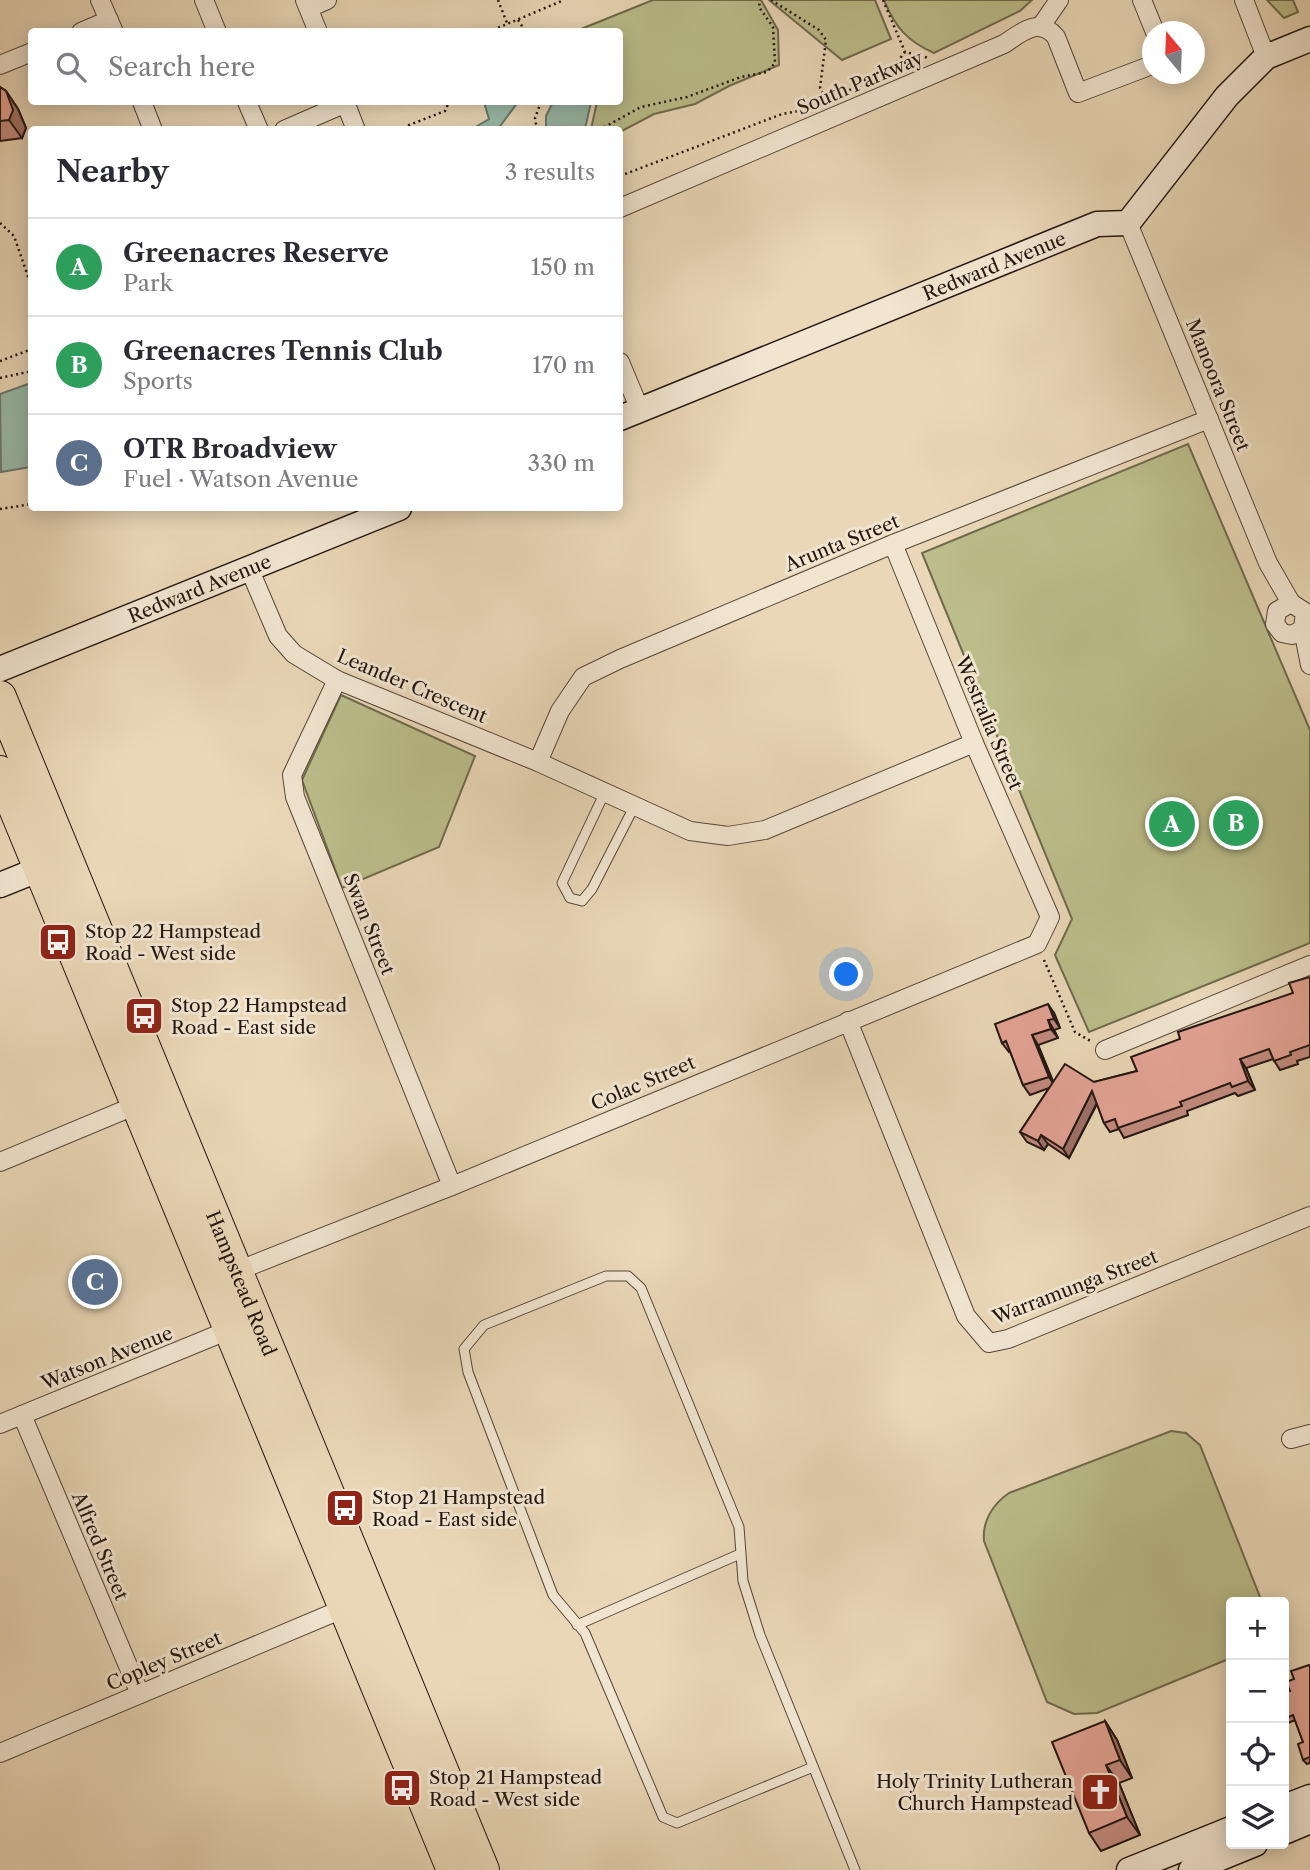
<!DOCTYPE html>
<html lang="en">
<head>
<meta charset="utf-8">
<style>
  :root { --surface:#fff; --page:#f7f7f7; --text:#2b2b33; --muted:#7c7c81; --line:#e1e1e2; --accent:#111827 }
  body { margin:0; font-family:"Libre Caslon Text",serif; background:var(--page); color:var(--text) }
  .controls { position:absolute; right:21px; bottom:21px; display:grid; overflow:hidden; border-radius:7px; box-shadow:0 4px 18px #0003 }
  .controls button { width:63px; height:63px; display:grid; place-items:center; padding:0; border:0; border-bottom:2px solid var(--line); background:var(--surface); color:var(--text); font:35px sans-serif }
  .compass { position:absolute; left:1142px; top:21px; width:63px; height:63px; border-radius:50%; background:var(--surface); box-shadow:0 4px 18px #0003; rotate:341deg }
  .you { position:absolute; left:847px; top:975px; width:24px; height:24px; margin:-18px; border:5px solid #fff; border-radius:50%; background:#1a73e8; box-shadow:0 0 0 10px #1a73e833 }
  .badge { display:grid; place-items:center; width:46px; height:46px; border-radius:50%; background:var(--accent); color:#fff; font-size:23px; font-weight:700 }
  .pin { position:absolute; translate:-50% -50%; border:4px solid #fff; box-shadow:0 2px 7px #0006 }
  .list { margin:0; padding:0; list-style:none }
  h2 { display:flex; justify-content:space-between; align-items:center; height:91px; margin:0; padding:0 28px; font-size:30px }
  h2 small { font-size:23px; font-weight:400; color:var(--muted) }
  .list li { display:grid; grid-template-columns:46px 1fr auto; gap:21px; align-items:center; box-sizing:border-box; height:98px; padding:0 28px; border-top:2px solid var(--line) }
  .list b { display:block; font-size:26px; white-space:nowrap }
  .list p { margin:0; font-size:23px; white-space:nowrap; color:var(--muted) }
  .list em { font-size:23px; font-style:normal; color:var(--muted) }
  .icon { flex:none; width:38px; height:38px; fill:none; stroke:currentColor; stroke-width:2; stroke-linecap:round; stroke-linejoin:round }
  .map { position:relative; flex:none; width:1310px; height:1870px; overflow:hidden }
  .search { position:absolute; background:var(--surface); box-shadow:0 4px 18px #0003; left:28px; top:28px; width:595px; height:77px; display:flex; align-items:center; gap:18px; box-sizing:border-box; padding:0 24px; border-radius:7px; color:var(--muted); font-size:26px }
  .panel { position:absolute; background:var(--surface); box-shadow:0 4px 18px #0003; left:28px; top:126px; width:595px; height:385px; border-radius:7px }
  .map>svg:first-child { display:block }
  .green { fill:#bbbd8a; stroke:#6f6a4d; stroke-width:2 }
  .water { fill:#99baa9; stroke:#6a786c; stroke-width:2 }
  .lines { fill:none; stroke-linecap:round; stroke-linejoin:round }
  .lane-casing { stroke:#54463a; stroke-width:11 }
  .street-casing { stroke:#54463a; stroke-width:20 }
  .secondary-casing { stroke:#231610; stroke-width:27 }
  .highway-casing { stroke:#231610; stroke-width:34 }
  .path { stroke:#231610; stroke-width:2.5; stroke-dasharray:2 3.5; stroke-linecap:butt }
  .lane { stroke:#f1e5d0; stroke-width:9 }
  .street { stroke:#f1e5d0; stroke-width:18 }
  .secondary { stroke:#f1e5d0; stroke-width:24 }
  .highway { stroke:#e9d7b7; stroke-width:32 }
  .wall { fill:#c38b7f; stroke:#231610; stroke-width:2 }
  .shaded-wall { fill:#9f7168; stroke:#231610; stroke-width:2 }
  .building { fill:#e3a294; stroke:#231610; stroke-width:2 }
  .labels { text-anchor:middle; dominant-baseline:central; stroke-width:6; stroke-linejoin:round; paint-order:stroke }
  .street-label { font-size:19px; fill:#231610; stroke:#f1e5d0 }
  .poi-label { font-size:19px; fill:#231610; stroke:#f1e5d0; text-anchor:start }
</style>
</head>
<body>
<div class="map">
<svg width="1310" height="1870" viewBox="0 0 1310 1870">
  <rect width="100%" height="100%" fill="#e9d7b7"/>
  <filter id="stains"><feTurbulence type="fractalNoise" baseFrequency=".00286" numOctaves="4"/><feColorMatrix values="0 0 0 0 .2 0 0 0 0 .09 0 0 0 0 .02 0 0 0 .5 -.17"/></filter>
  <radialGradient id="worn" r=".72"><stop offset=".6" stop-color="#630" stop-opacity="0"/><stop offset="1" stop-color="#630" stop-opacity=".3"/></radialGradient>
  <g class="green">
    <path d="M653 0H761L778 30 779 65 729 86 695 104 654 114 620 132 591 129 597 102H620V32L576 31Z"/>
    <path d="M769 0H875L891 39 842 60Z"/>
    <path d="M884 0H1032L1020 11 934 53C907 41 895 27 884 0Z"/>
    <path d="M1267 0H1293L1298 12 1284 18Z"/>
    <path d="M1188 444 1310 730V943L1089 1032 1055 955 1072 919 922 553Z"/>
    <path d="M341 695 475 756 439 847 342 888 302 780Z"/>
    <path d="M1171 1431 1186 1433 1200 1445 1262 1602H1231V1658L1097 1713 1074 1714 1047 1702 984 1541C982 1521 993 1504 1009 1493Z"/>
  </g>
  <g class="water">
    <path d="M484 102H518L498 129H472L489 119Z"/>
    <path d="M553 102H591L585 129H546V116Z"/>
    <path d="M31 383V467L1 472 0 394Z"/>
  </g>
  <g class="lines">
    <g class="lane-casing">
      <g id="lane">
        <path d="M605 792 562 883 570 898 582 901 592 889 635 805"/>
        <path d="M577 1625 740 1554"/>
        <path d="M813 1767 677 1823 663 1817 585 1633 553 1595 468 1372 464 1349 484 1325 606 1276H628L641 1288 739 1527 743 1581 760 1635 855 1870"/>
      </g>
    </g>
    <g class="street-casing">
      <g id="street">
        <path d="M100 0 114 32"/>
        <path d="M204 0 217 32"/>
        <path d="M305 0 318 32"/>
        <path d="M1142 0 1155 32"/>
        <path d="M1244 0 1266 57"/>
        <path d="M309 8 327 0"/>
        <path d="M1041 26 1059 0"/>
        <path d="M81 32 109 20"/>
        <path d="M0 65 32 52"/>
        <path d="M142 102 153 130"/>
        <path d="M247 102 259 130"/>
        <path d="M345 102 356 130"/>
        <path d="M284 130 346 103"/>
        <path d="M620 208 1004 44C1021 33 1039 16 1056 37L1078 93 1152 65"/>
        <path d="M1128 223 1268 563 1291 603"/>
        <path d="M620 362 640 410"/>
        <path d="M249 568 278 636 294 654 337 680 538 762 690 831 728 836 765 830 974 743"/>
        <path d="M1303 629 1292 635 1282 633 1275 624 1277 611 1291 603 1305 612 1303 629 1310 665"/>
        <path d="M337 680 292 775 295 797 452 1186"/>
        <path d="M538 762 560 711 583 677 620 659 893 544 1209 419"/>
        <path d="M848 1021 966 1316 989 1343 1008 1339 1310 1216"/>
        <path d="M1105 1050 1310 965"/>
        <path d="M0 1162 139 1104"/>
        <path d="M237 1271 452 1186 1037 944 1050 917 974 743 893 544"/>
        <path d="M22 1415 140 1694"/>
        <path d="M0 1424 229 1330"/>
        <path d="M1291 1439 1310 1434"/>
        <path d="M0 1753 345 1608"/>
      </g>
    </g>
    <g class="secondary-casing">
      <g id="secondary">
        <path id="s1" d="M620 418 1097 224 1128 223 1227 96 1266 57 1310 39"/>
        <path id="s2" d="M0 669 399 508"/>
        <path d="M0 885 40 869"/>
        <path d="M1284 1807 1310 1797"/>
        <path d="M1284 1832 1310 1821"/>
        <path d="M1129 1870 1231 1829"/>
        <path d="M1191 1870 1255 1844"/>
      </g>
    </g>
    <g class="highway-casing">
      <g id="highway">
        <path id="s3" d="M0 697 483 1870"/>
        <path d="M0 772 453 1870"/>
      </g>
    </g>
    <g class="path">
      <path d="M498 0 507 23"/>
      <path d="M771 0 819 30 826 40 820 88 827 100"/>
      <path d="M883 0 905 52 929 58"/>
      <path d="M518 20 526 32"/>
      <path d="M488 32 564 0"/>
      <path d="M887 75 905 52"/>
      <path d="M829 99 877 78"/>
      <path d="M405 130 409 125 445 111 449 102"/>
      <path d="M525 130 535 127"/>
      <path d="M537 130 535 118 541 102"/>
      <path d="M599 130 641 107 687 97 741 77 767 72 775 63 773 27 759 7 760 0"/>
      <path d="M620 176 782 114 804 110"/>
      <path d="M0 223 14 236 32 288"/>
      <path d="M0 361 32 349"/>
      <path d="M0 378 32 371"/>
      <path d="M0 509 32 504"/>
      <path d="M1044 960 1075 1032 1092 1042"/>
    </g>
    <use href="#lane" class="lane"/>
    <use href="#street" class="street"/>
    <use href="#secondary" class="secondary"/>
    <use href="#highway" class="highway"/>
  </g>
  <g class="wall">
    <path d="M0 87 6 91 18 109 26 128 22 138 0 141Z"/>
    <path d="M1310 977V1057L1297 1061 1298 1064 1280 1070 1273 1059 1246 1068 1255 1090 1238 1096 1235 1093 1187 1111 1188 1115 1124 1138 1119 1129 1110 1132 1104 1123 1097 1104 1069 1158 1048 1144 1044 1150 1027 1142 1020 1132 1049 1088 1030 1095 1023 1085 1010 1051 1009 1052 1002 1043 1054 1013 1060 1028 1054 1030 1058 1038 1038 1045 1053 1082H1094L1137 1071 1180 1039 1293 993Z"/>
    <path d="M1310 1666V1763L1307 1764 1303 1760V1742L1295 1720 1286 1724 1284 1721V1693L1290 1691 1294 1679Z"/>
    <path d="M1105 1721 1117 1740 1132 1778 1119 1783 1140 1835 1101 1851 1089 1833Z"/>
  </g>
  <g class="shaded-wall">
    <path d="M6 91 18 109 26 128 22 138 9 120Z"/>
    <path d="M1048 1004 1054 1013 1060 1028 1054 1019Z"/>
    <path d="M1048 1020 1054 1030 1058 1038 1051 1029Z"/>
    <path d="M1032 1035 1038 1045 1055 1086 1049 1077Z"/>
    <path d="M1240 1059 1246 1068 1255 1090 1248 1081Z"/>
    <path d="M1092 1091 1098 1101 1069 1158 1063 1149Z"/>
    <path d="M1041 1135 1048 1144 1044 1150 1038 1141Z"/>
    <path d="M1105 1721 1117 1740 1132 1778 1120 1760Z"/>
    <path d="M1106 1765 1119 1783 1140 1835 1127 1817Z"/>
  </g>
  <g class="building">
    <path d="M0 87 6 91 13 110 9 120 0 121Z"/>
    <path d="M1310 977V1045L1290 1052 1291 1055 1274 1061 1269 1049 1240 1059 1248 1081 1232 1087 1230 1083 1180 1102 1182 1106 1118 1128 1115 1119 1104 1123 1092 1091 1063 1149 1041 1135 1038 1141 1020 1132 1065 1064 1094 1082 1137 1071 1131 1057 1180 1039 1178 1032 1293 993 1289 983Z"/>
    <path d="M1048 1004 1054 1019 1048 1020 1051 1029 1032 1035 1049 1077 1023 1085 1006 1041 1002 1043 995 1024Z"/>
    <path d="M1309 1665 1310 1667V1757L1303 1760 1298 1744 1303 1742 1293 1715 1284 1719V1693L1290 1691 1286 1682 1294 1679 1291 1671Z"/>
    <path d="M1105 1721 1120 1760 1106 1765 1127 1817 1089 1833 1052 1742Z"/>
  </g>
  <defs>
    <g id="bus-square" transform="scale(2.0125)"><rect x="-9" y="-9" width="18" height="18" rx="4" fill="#8f2418" stroke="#f1e5d0"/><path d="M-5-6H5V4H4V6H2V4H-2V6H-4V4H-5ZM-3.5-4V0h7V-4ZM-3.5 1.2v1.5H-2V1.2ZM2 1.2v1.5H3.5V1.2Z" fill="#fff"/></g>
    <g id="church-square" transform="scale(2.0125)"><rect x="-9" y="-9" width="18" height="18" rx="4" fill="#8f2418" stroke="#f1e5d0"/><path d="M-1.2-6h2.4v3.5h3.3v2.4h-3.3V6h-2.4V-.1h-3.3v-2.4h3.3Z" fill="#fff"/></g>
  </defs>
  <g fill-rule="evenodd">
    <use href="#bus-square" x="58" y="942"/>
    <use href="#bus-square" x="144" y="1016"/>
    <use href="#bus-square" x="345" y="1508"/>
    <use href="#bus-square" x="402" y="1788"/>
    <use href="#church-square" x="1100" y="1792"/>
  </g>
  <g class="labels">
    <g class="street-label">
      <text transform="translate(860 83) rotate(-23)">South Parkway</text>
      <text stroke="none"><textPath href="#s1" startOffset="404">Redward Avenue</textPath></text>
      <text transform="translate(1218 385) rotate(68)">Manoora Street</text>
      <text transform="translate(842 543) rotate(-22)">Arunta Street</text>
      <text stroke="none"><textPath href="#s2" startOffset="215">Redward Avenue</textPath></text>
      <text transform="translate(412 686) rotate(23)">Leander Crescent</text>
      <text transform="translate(989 723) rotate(67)">Westralia Street</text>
      <text transform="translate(369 924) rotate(68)">Swan Street</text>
      <text transform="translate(643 1083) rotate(-23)">Colac Street</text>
      <text stroke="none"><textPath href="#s3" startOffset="634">Hampstead Road</textPath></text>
      <text transform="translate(1075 1287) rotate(-21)">Warramunga Street</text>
      <text transform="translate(107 1358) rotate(-22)">Watson Avenue</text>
      <text transform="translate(100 1546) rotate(67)">Alfred Street</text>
      <text transform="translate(164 1661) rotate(-23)">Copley Street</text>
    </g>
    <g class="poi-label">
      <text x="85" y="931">Stop 22 Hampstead<tspan x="85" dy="22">Road - West side</tspan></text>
      <text x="171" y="1005">Stop 22 Hampstead<tspan x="171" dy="22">Road - East side</tspan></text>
      <text x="372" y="1497">Stop 21 Hampstead<tspan x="372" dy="22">Road - East side</tspan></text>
      <text x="429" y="1777">Stop 21 Hampstead<tspan x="429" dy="22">Road - West side</tspan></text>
      <text x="1073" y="1781" text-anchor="end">Holy Trinity Lutheran<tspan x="1073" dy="22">Church Hampstead</tspan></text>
    </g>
  </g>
  <rect width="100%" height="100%" filter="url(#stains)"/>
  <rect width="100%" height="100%" fill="url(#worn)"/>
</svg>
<div class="controls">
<button>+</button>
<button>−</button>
<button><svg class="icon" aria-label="locate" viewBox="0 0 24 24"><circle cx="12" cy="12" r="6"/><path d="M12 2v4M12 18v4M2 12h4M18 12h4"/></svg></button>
<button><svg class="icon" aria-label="layers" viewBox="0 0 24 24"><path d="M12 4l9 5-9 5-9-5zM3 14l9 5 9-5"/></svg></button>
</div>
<svg class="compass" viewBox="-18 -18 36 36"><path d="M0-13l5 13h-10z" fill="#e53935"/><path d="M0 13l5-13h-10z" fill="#7c7c81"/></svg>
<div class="you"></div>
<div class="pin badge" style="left:1172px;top:824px;background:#2e9e5b">A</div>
<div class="pin badge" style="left:1236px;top:823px;background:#2e9e5b">B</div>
<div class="pin badge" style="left:95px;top:1282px;background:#5c6f8a">C</div>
<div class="search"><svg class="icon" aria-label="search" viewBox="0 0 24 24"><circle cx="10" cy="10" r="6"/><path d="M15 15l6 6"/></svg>Search here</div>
<section class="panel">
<h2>Nearby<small>3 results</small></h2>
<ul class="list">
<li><span class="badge" style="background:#2e9e5b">A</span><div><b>Greenacres Reserve</b><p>Park</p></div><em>150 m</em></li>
<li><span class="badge" style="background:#2e9e5b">B</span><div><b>Greenacres Tennis Club</b><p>Sports</p></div><em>170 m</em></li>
<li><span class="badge" style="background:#5c6f8a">C</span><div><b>OTR Broadview</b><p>Fuel · Watson Avenue</p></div><em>330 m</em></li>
</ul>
</section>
</div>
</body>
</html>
